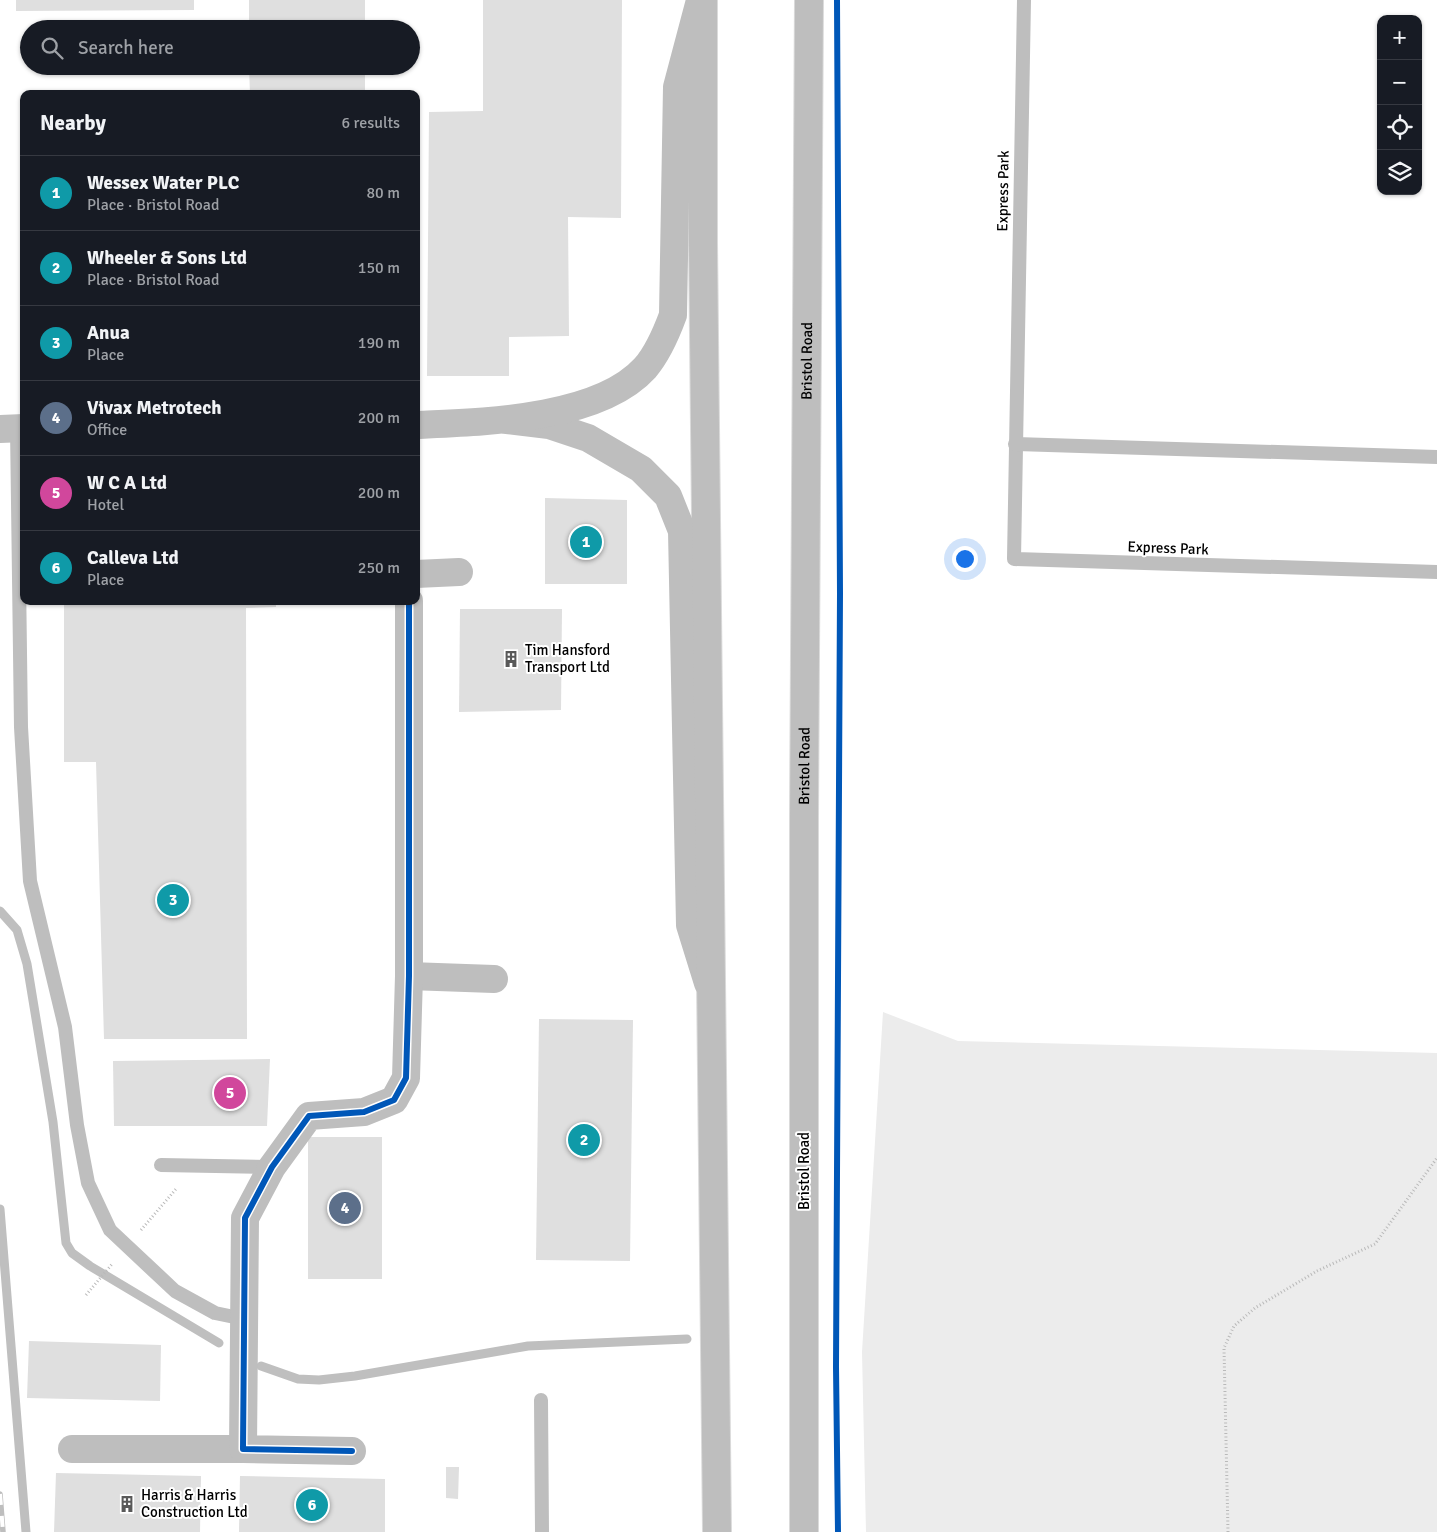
<!DOCTYPE html>
<html lang="en">
<head>
<meta charset="utf-8">
<style>
  :root { --surface:#171b24; --page:#20242c; --text:#f1f3f6; --muted:#9ea1a6; --line:#363941; --accent:#adaeaf }
  body { margin:0; font-family:Signika,sans-serif; background:var(--page); color:var(--text) }
  .controls { position:absolute; right:15px; top:15px; display:grid; overflow:hidden; border-radius:10px; box-shadow:0 1px 4px #0004 }
  .controls button { width:45px; height:45px; display:grid; place-items:center; padding:0; border:0; border-bottom:1px solid var(--line); background:var(--surface); color:var(--text); font:25px sans-serif }
  .you { position:absolute; left:964px; top:558px; width:18px; height:18px; margin:-12px; border:4px solid #fff; border-radius:50%; background:#1a73e8; box-shadow:0 0 0 8px #1a73e833 }
  .badge { display:grid; place-items:center; width:32px; height:32px; border-radius:50%; background:var(--accent); color:#fff; font-size:16px; font-weight:700 }
  .pin { position:absolute; translate:-50% -50%; border:2px solid #fff; box-shadow:0 1px 5px #0006 }
  .list { margin:0; padding:0; list-style:none }
  h2 { display:flex; justify-content:space-between; align-items:center; height:65px; margin:0; padding:0 20px; font-size:21px }
  h2 small { font-size:16px; font-weight:400; color:var(--muted) }
  .list li { display:grid; grid-template-columns:32px 1fr auto; gap:15px; align-items:center; box-sizing:border-box; height:75px; padding:0 20px; border-top:1px solid var(--line) }
  .list b { display:block; font-size:19px; white-space:nowrap }
  .list p { margin:0; font-size:16px; white-space:nowrap; color:var(--muted) }
  .list em { font-size:16px; font-style:normal; color:var(--muted) }
  .icon { flex:none; width:28px; height:28px; fill:none; stroke:currentColor; stroke-width:2; stroke-linecap:round; stroke-linejoin:round }
  .map { position:relative; flex:none; width:1437px; height:1532px; overflow:hidden }
  .search { position:absolute; background:var(--surface); box-shadow:0 1px 4px #0004; left:20px; top:20px; width:400px; height:55px; display:flex; align-items:center; gap:12px; box-sizing:border-box; padding:0 18px; border-radius:28px; color:var(--muted); font-size:19px }
  .panel { position:absolute; background:var(--surface); box-shadow:0 1px 4px #0004; left:20px; top:90px; width:400px; height:515px; border-radius:10px }
  .map>svg:first-child { display:block }
  .green { fill:#ececec }
  .lines { fill:none; stroke-linecap:round; stroke-linejoin:round }
  .stream { stroke:#bfbfbf; stroke-width:9 }
  .building { fill:#dfdfdf }
  .primary-casing { stroke:#dbdbdb; stroke-width:30 }
  .path { stroke:#b9b9b9; stroke-width:3; stroke-dasharray:1 2.5; stroke-linecap:butt }
  .service { stroke:#bebebe; stroke-width:14 }
  .minor { stroke:#bebebe; stroke-width:28 }
  .primary { stroke:#bebebe; stroke-width:28 }
  .rail-casing { stroke:#bebebe; stroke-width:5.5 }
  .rail { stroke:#fff; stroke-width:4; stroke-dasharray:11; stroke-linecap:butt }
  .cycleway-casing { stroke:#fff; stroke-width:9 }
  .cycleway { stroke:#0057b8; stroke-width:6 }
  .labels { text-anchor:middle; dominant-baseline:central; stroke-width:4; stroke-linejoin:round; paint-order:stroke }
  .street-label { font-size:15px; fill:#000; stroke:#fff }
  .poi-label { font-size:15px; fill:#000; stroke:#fff; text-anchor:start }
</style>
</head>
<body>
<div class="map">
<svg width="1437" height="1532" viewBox="0 0 1437 1532">
  <rect width="100%" height="100%" fill="#fff"/>
  <path class="green" d="M883 1012 958 1041 1437 1053V1532H866L862 1352Z"/>
  <g class="lines">
    <g class="stream">
      <path d="M0 911 17 930 27 964 53 1122 66 1243 72 1253 90 1266 219 1343"/>
      <path d="M0 1209 26 1532"/>
      <path d="M261 1366 298 1379 319 1380 355 1376 528 1346 687 1339"/>
    </g>
  </g>
  <g class="building">
    <path d="M16 0H194V10L16 11Z"/>
    <rect x="249" y="0" width="116" height="29"/>
    <path d="M483 0H622L621 218 568 217 569 336 509 337V376H427L429 112 483 111Z"/>
    <path d="M249 66H365V94H250Z"/>
    <path d="M545 498 627 500V584H545Z"/>
    <path d="M64 601H276V607L246 608 247 1039H104L96 762H64Z"/>
    <path d="M460 609H562L561 710 459 712Z"/>
    <path d="M539 1019 633 1020 630 1261 536 1260Z"/>
    <path d="M270 1059 267 1126H114L113 1061Z"/>
    <rect x="308" y="1137" width="74" height="142"/>
    <path d="M29 1341 161 1345 160 1401 27 1398Z"/>
    <path d="M446 1467H459L458 1499 446 1498Z"/>
    <path d="M56 1473 201 1476 200 1532H54Z"/>
    <path d="M240 1476 385 1479V1532H239Z"/>
  </g>
  <g class="lines">
    <g class="primary-casing">
      <g id="primary">
        <path d="M703 0V243L717 1532"/>
        <path id="s1" d="M804 1532V818L809 0"/>
      </g>
    </g>
    <g class="path">
      <path d="M141 1230 176 1189"/>
      <path d="M86 1295 113 1263"/>
      <path d="M1228 1532 1224 1348 1234 1326 1255 1308 1317 1271 1375 1244 1437 1158"/>
    </g>
    <g class="service">
      <path d="M1024 0 1014 559 1437 572"/>
      <path d="M17 428 21 727 30 881 65 1027 77 1125 88 1183 110 1230 175 1291 215 1313 244 1319"/>
      <path d="M1015 444 1437 457"/>
      <path d="M161 1165 272 1167"/>
      <path d="M541 1400 542 1532"/>
    </g>
    <g class="minor">
      <path d="M507 420 549 425 588 438 641 469 668 496 682 531 690 925 708 983"/>
      <path d="M416 425C481 422 598 420 645 368 658 353 666 334 673 315L677 87 699 4"/>
      <path d="M0 429 24 428"/>
      <path d="M416 574 459 572"/>
      <path d="M409 976 494 979"/>
      <path d="M72 1449H243"/>
      <path d="M352 1451 243 1449 245 1218 272 1167 309 1116 364 1112 394 1100 406 1078 409 976V601"/>
    </g>
    <use href="#primary" class="primary"/>
    <g class="rail-casing">
      <path id="rail" d="M0 1494 3 1532"/>
    </g>
    <use href="#rail" class="rail"/>
    <g class="cycleway-casing">
      <g id="cycleway">
        <path d="M837 0 840 593 836 1367 838 1532"/>
        <path d="M352 1451 243 1449 245 1218 272 1167 309 1116 364 1112 394 1100 406 1078 409 976V601"/>
      </g>
    </g>
    <use href="#cycleway" class="cycleway"/>
  </g>
  <defs>
    <g id="building-bare" transform="scale(1.35)"><path d="M-4-6H4V6H1V3H-1V6H-4ZM-2.5-4.3h1.7v1.8h-1.7ZM.8-4.3h1.7v1.8H.8ZM-2.5-1h1.7V.8h-1.7ZM.8-1h1.7V.8H.8Z" fill="#595959" stroke="#fff" stroke-width="2.5" paint-order="stroke"/></g>
  </defs>
  <g fill-rule="evenodd">
    <use href="#building-bare" x="511" y="659"/>
    <use href="#building-bare" x="127" y="1504"/>
  </g>
  <g class="labels">
    <g class="street-label">
      <text transform="translate(1003 191) rotate(-89)">Express Park</text>
      <text stroke="none"><textPath href="#s1" startOffset="1171">Bristol Road</textPath></text>
      <text transform="translate(1168 548) rotate(2)">Express Park</text>
      <text stroke="none"><textPath href="#s1" startOffset="766">Bristol Road</textPath></text>
      <text transform="translate(804 1171) rotate(-90)">Bristol Road</text>
    </g>
    <g class="poi-label">
      <text x="525" y="650">Tim Hansford<tspan x="525" dy="17">Transport Ltd</tspan></text>
      <text x="141" y="1495">Harris &amp; Harris<tspan x="141" dy="17">Construction Ltd</tspan></text>
    </g>
  </g>
</svg>
<div class="controls">
<button>+</button>
<button>−</button>
<button><svg class="icon" aria-label="locate" viewBox="0 0 24 24"><circle cx="12" cy="12" r="6"/><path d="M12 2v4M12 18v4M2 12h4M18 12h4"/></svg></button>
<button><svg class="icon" aria-label="layers" viewBox="0 0 24 24"><path d="M12 4l9 5-9 5-9-5zM3 14l9 5 9-5"/></svg></button>
</div>
<div class="you"></div>
<div class="pin badge" style="left:586px;top:542px;background:#0f9aa8">1</div>
<div class="pin badge" style="left:584px;top:1140px;background:#0f9aa8">2</div>
<div class="pin badge" style="left:173px;top:900px;background:#0f9aa8">3</div>
<div class="pin badge" style="left:345px;top:1208px;background:#5c6f8a">4</div>
<div class="pin badge" style="left:230px;top:1093px;background:#d1479c">5</div>
<div class="pin badge" style="left:312px;top:1505px;background:#0f9aa8">6</div>
<div class="search"><svg class="icon" aria-label="search" viewBox="0 0 24 24"><circle cx="10" cy="10" r="6"/><path d="M15 15l6 6"/></svg>Search here</div>
<section class="panel">
<h2>Nearby<small>6 results</small></h2>
<ul class="list">
<li><span class="badge" style="background:#0f9aa8">1</span><div><b>Wessex Water PLC</b><p>Place · Bristol Road</p></div><em>80 m</em></li>
<li><span class="badge" style="background:#0f9aa8">2</span><div><b>Wheeler &amp; Sons Ltd</b><p>Place · Bristol Road</p></div><em>150 m</em></li>
<li><span class="badge" style="background:#0f9aa8">3</span><div><b>Anua</b><p>Place</p></div><em>190 m</em></li>
<li><span class="badge" style="background:#5c6f8a">4</span><div><b>Vivax Metrotech</b><p>Office</p></div><em>200 m</em></li>
<li><span class="badge" style="background:#d1479c">5</span><div><b>W C A Ltd</b><p>Hotel</p></div><em>200 m</em></li>
<li><span class="badge" style="background:#0f9aa8">6</span><div><b>Calleva Ltd</b><p>Place</p></div><em>250 m</em></li>
</ul>
</section>
</div>
</body>
</html>
